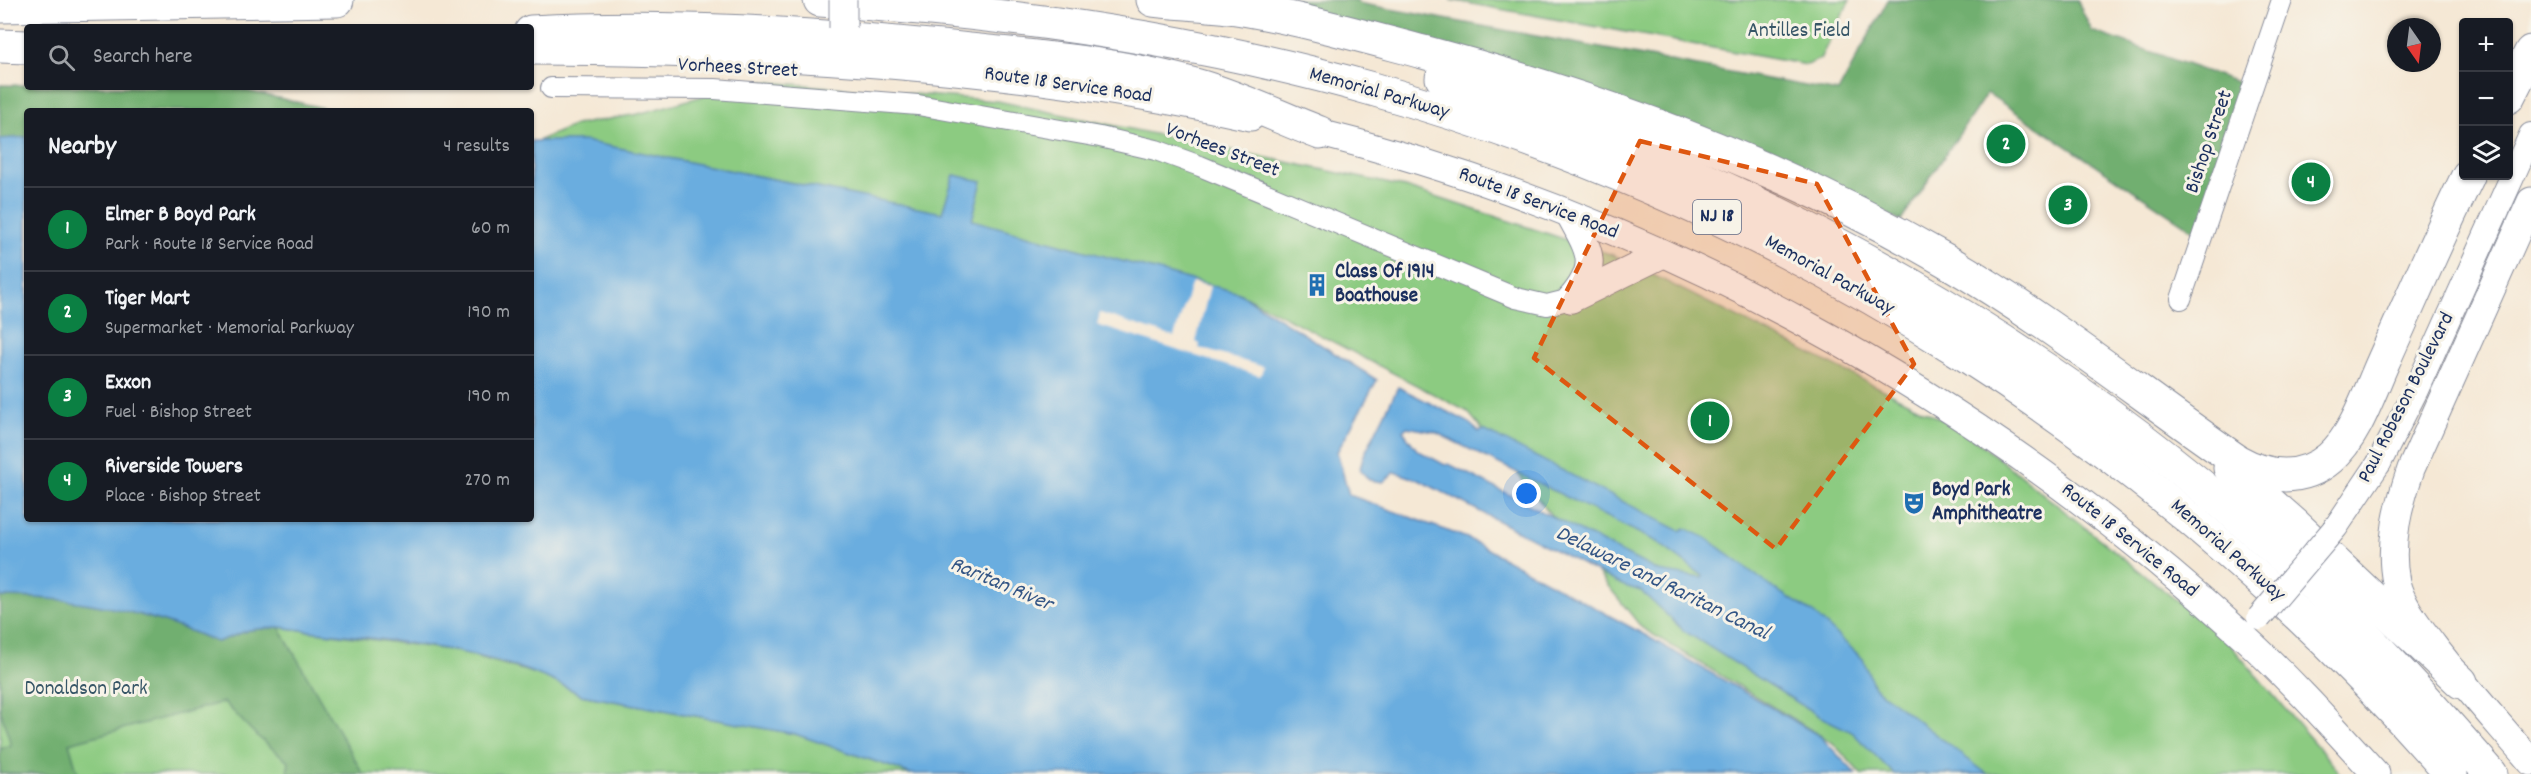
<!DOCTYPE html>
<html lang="en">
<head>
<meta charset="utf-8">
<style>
  :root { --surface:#171b24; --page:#20242c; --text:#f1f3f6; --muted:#9ea1a6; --line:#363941; --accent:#0b8043 }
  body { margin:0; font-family:Dekko,sans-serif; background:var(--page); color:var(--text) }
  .controls { position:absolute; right:18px; top:18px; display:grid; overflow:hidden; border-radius:6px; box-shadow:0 2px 4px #0004 }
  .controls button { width:54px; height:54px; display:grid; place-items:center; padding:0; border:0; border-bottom:2px solid var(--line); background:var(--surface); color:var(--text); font:30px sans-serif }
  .compass { position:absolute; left:2387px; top:18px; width:54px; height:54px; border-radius:50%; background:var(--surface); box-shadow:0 2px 4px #0004; rotate:166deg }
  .you { position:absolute; left:1527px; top:494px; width:21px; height:21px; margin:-15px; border:4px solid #fff; border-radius:50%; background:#1a73e8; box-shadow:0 0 0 9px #1a73e833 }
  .badge { display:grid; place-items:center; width:39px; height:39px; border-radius:50%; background:var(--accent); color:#fff; font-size:20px; font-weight:700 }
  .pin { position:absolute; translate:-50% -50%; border:3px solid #fff; box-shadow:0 2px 6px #0006 }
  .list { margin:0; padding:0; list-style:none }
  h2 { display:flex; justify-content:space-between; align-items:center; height:78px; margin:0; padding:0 24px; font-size:26px }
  h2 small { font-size:20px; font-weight:400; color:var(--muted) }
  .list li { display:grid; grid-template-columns:39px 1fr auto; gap:18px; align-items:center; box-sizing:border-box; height:84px; padding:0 24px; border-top:2px solid var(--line) }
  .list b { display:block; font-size:22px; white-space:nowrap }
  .list p { margin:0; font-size:20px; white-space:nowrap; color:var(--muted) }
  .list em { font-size:20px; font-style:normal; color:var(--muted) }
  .icon { flex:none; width:33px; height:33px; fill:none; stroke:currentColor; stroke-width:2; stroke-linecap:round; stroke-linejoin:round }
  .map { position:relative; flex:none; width:2531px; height:774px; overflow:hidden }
  .search { position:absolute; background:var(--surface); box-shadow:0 2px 4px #0004; left:24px; top:24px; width:510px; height:66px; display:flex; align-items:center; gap:15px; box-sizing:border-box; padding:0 21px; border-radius:6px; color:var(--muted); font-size:22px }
  .panel { position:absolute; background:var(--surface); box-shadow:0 2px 4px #0004; left:24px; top:108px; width:510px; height:414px; border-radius:6px }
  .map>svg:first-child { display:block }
  .green { fill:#8ccb81; stroke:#547d70; stroke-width:1.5 }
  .forest { fill:#71af6f; stroke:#466f66; stroke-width:1.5 }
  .water { fill:#6baddf; stroke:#436e9e; stroke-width:1.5; fill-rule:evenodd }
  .pier { fill:#f5e8d5 }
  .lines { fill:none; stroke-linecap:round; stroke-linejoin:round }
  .minor-casing { stroke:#888c9a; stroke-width:22 }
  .tertiary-casing { stroke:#888c9a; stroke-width:26 }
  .secondary-casing { stroke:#888c9a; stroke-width:29 }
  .motorway-casing { stroke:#888c9a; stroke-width:35 }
  .minor { stroke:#fff; stroke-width:20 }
  .tertiary { stroke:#fff; stroke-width:24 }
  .secondary { stroke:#fff; stroke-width:27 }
  .motorway { stroke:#fff; stroke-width:33 }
  .tertiary-bridge-casing { stroke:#888c9a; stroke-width:26; stroke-linecap:butt }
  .secondary-bridge-casing { stroke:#888c9a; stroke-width:29; stroke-linecap:butt }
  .tertiary-bridge { stroke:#fff; stroke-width:24 }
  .secondary-bridge { stroke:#fff; stroke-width:27 }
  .marked { fill:#de5710; fill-opacity:0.2; stroke:#de5710; stroke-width:4.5; stroke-dasharray:12 8; stroke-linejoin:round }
  .labels { text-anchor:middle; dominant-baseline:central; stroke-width:6; stroke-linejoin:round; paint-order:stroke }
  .shield { fill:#f7f3e8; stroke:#5d6a87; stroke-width:1.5 }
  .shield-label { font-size:20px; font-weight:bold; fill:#1b2f5e }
  .park-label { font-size:21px; fill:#375667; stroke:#f7f3e8 }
  .street-label { font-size:21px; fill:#1b2f5e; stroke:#f7f3e8 }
  .poi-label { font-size:21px; font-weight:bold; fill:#1b2f5e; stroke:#f7f3e8; text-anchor:start }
  .water-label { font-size:22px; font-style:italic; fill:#335585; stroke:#f7f3e8 }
</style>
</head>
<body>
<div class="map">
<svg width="2531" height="774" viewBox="0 0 2531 774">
  <rect width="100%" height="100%" fill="#f7f3e8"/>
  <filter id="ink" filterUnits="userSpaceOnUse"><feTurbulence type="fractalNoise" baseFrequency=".0167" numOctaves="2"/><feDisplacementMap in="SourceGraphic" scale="12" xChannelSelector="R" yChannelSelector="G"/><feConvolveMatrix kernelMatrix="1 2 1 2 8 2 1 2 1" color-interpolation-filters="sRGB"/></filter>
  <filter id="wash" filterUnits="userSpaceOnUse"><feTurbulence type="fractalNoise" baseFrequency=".008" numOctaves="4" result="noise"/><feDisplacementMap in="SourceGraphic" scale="24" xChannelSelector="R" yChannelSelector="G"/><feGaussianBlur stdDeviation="1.35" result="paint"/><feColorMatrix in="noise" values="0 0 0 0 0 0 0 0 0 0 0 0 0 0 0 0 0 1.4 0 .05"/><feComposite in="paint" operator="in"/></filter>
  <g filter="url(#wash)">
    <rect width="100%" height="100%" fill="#f5e8d5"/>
    <g class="green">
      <path d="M1450 0H1850L1820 59 1807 65Z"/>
      <path d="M757 81 998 101 1405 187 1613 255 1963 430 2226 640 2341 774H1861L1833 743 1642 628 1468 412 1239 293 537 141 575 125 638 114Z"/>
      <path d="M0 597 191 631 279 627 457 651 550 678 581 695 795 734 912 774H0Z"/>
    </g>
    <g class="forest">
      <path d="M1194 0H1357L1358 3 1838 92 1888 0H2077L2092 31 2251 87 2202 236 1987 93 1901 221 1769 155Z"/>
      <path d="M0 85 234 88 337 111H27V183L0 185Z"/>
      <path d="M0 597C74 596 149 612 217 642L249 630 279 627 363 774H287L289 762 257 736 224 702 69 743 78 774H0V749L11 745 0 709Z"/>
    </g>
    <g class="water">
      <path d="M27 137V519H531V141H584L942 213 954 175 982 181 972 220 1239 293 1377 380 1337 452 1349 495 1467 538 1645 635 1820 736 1856 774H912L795 734 581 695C491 644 380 641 279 627L249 630 217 642C149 612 74 596 0 597V139Z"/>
      <path d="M1398 387 1468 422 1479 432 1484 430 1680 531 1685 528 1706 538 1773 588 1812 612 1863 659 1874 687 1987 774H1894L1852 732 1819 716 1684 631 1641 591 1622 585 1419 480 1395 472 1383 482 1369 480 1360 469 1363 457ZM1407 427 1435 432 1657 542 1703 576 1702 578 1658 571 1449 464 1445 465 1417 450 1403 431Z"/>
    </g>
    <path class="pier" d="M1192 282 1210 286 1196 342 1200 344 1199 348 1264 367 1260 376 1097 325 1100 313 1174 337Z"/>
  </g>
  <g filter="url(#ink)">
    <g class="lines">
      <g class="minor-casing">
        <g id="minor">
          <path d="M551 88 715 89 918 105 1100 137 1156 150 1200 166 1516 298 1547 305 1571 299"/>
          <path d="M2181 299 2282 0"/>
        </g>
      </g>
      <g class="tertiary-casing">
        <path id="tertiary" d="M2379 463 2416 390 2531 135"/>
      </g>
      <g class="secondary-casing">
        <g id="secondary">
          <path d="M531 51C772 52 1015 66 1251 117"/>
          <path d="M1300 128C1651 213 1977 393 2243 636 2290 679 2333 727 2376 774"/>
          <path d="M2531 201 2411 469C2399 504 2388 544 2396 582 2402 606 2418 625 2433 645 2464 686 2498 723 2531 762"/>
          <path d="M1570 215C1589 251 1601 264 1571 299"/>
          <path d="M1571 299 1663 254"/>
        </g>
      </g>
      <g class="motorway-casing">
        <g id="motorway">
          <path d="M820 0C1003 12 1195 39 1372 89 1794 208 2163 444 2451 774"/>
          <path d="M1153 0C1180 3 1209 4 1236 8 1299 18 1362 36 1423 52 1607 100 1781 165 1945 260 2048 320 2140 394 2237 461 2267 478 2302 482 2330 458 2356 435 2369 393 2383 362 2411 300 2438 237 2468 176"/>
          <path d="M0 6 337 0"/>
          <path d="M531 32C671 24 812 34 951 48 1035 57 1121 63 1202 87 1242 99 1281 118 1320 133"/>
          <path d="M0 46 27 47"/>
          <path d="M1442 78C1768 183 2067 351 2316 587 2378 646 2435 710 2491 774"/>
          <path d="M2508 97 2531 52"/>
          <path d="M2230 468 2296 526 2461 682"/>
        </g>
      </g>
      <use href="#minor" class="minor"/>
      <use href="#tertiary" class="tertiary"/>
      <use href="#secondary" class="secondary"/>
      <use href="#motorway" class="motorway"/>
      <g class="tertiary-bridge-casing">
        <path id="tertiary-bridge" d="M2259 618 2336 527 2379 463"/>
      </g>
      <g class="secondary-bridge-casing">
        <path id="secondary-bridge" d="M843 28V0"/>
      </g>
      <use href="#tertiary-bridge" class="tertiary-bridge"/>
      <use href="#secondary-bridge" class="secondary-bridge"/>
    </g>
  </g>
  <path class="marked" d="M1640 141 1817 184 1914 364 1776 549 1534 358Z"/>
  <defs>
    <g id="building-bare" transform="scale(1.8)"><path d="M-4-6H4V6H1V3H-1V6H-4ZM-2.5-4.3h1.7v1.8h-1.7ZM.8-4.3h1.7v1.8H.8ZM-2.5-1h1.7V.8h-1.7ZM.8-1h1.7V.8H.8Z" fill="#1f6fb2" stroke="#f7f3e8" stroke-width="2.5" paint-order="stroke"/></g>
    <g id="theatre-bare" transform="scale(1.8)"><path d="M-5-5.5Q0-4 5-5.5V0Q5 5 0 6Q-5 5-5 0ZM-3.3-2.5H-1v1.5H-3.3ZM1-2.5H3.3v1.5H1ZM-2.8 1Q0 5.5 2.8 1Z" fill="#1f6fb2" stroke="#f7f3e8" stroke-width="2.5" paint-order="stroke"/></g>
  </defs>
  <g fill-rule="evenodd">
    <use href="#building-bare" x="1317" y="285"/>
    <use href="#theatre-bare" x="1914" y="503"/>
  </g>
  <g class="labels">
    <rect class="shield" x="1693" y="200" width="48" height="34" rx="4.5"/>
    <g class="shield-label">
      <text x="1717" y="217">NJ 18</text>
    </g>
    <g class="park-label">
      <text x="1799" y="32">Antilles Field</text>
      <text x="86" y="690">Donaldson Park</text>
    </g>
    <g class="street-label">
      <text transform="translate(738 69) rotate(3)">Vorhees Street</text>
      <text transform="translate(1068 86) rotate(8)">Route 18 Service Road</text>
      <text transform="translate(1379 94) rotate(16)">Memorial Parkway</text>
      <text transform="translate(2210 142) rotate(-71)">Bishop Street</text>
      <text transform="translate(1222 151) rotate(21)">Vorhees Street</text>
      <text transform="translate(1538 204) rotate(21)">Route 18 Service Road</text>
      <text transform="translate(1829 276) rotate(29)">Memorial Parkway</text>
      <text transform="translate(2407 398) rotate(-63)">Paul Robeson Boulevard</text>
      <text transform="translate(2129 541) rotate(39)">Route 18 Service Road</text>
      <text transform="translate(2227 551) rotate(41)">Memorial Parkway</text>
    </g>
    <g class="poi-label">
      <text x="1335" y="273">Class Of 1914<tspan x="1335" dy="24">Boathouse</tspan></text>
      <text x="1932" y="491">Boyd Park<tspan x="1932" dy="24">Amphitheatre</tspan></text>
    </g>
    <g class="water-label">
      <text transform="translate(1662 584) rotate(26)">Delaware and Raritan Canal</text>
      <text transform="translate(1001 585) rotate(23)">Raritan River</text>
    </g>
  </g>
</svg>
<div class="controls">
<button>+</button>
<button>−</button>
<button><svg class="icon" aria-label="layers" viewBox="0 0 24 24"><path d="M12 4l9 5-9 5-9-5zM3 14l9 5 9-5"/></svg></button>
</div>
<svg class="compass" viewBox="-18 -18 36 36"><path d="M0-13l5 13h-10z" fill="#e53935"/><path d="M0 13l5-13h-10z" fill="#9ea1a6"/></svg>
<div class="you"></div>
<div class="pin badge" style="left:1710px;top:421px">1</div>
<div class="pin badge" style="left:2006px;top:144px">2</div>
<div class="pin badge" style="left:2068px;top:205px">3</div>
<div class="pin badge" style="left:2311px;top:182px">4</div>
<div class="search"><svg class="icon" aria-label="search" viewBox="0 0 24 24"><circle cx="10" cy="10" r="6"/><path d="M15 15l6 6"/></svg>Search here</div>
<section class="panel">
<h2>Nearby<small>4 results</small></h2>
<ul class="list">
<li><span class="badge">1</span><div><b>Elmer B Boyd Park</b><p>Park · Route 18 Service Road</p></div><em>60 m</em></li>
<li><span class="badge">2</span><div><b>Tiger Mart</b><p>Supermarket · Memorial Parkway</p></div><em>190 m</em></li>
<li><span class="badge">3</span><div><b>Exxon</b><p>Fuel · Bishop Street</p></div><em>190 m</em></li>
<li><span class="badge">4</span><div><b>Riverside Towers</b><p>Place · Bishop Street</p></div><em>270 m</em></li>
</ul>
</section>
</div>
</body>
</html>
